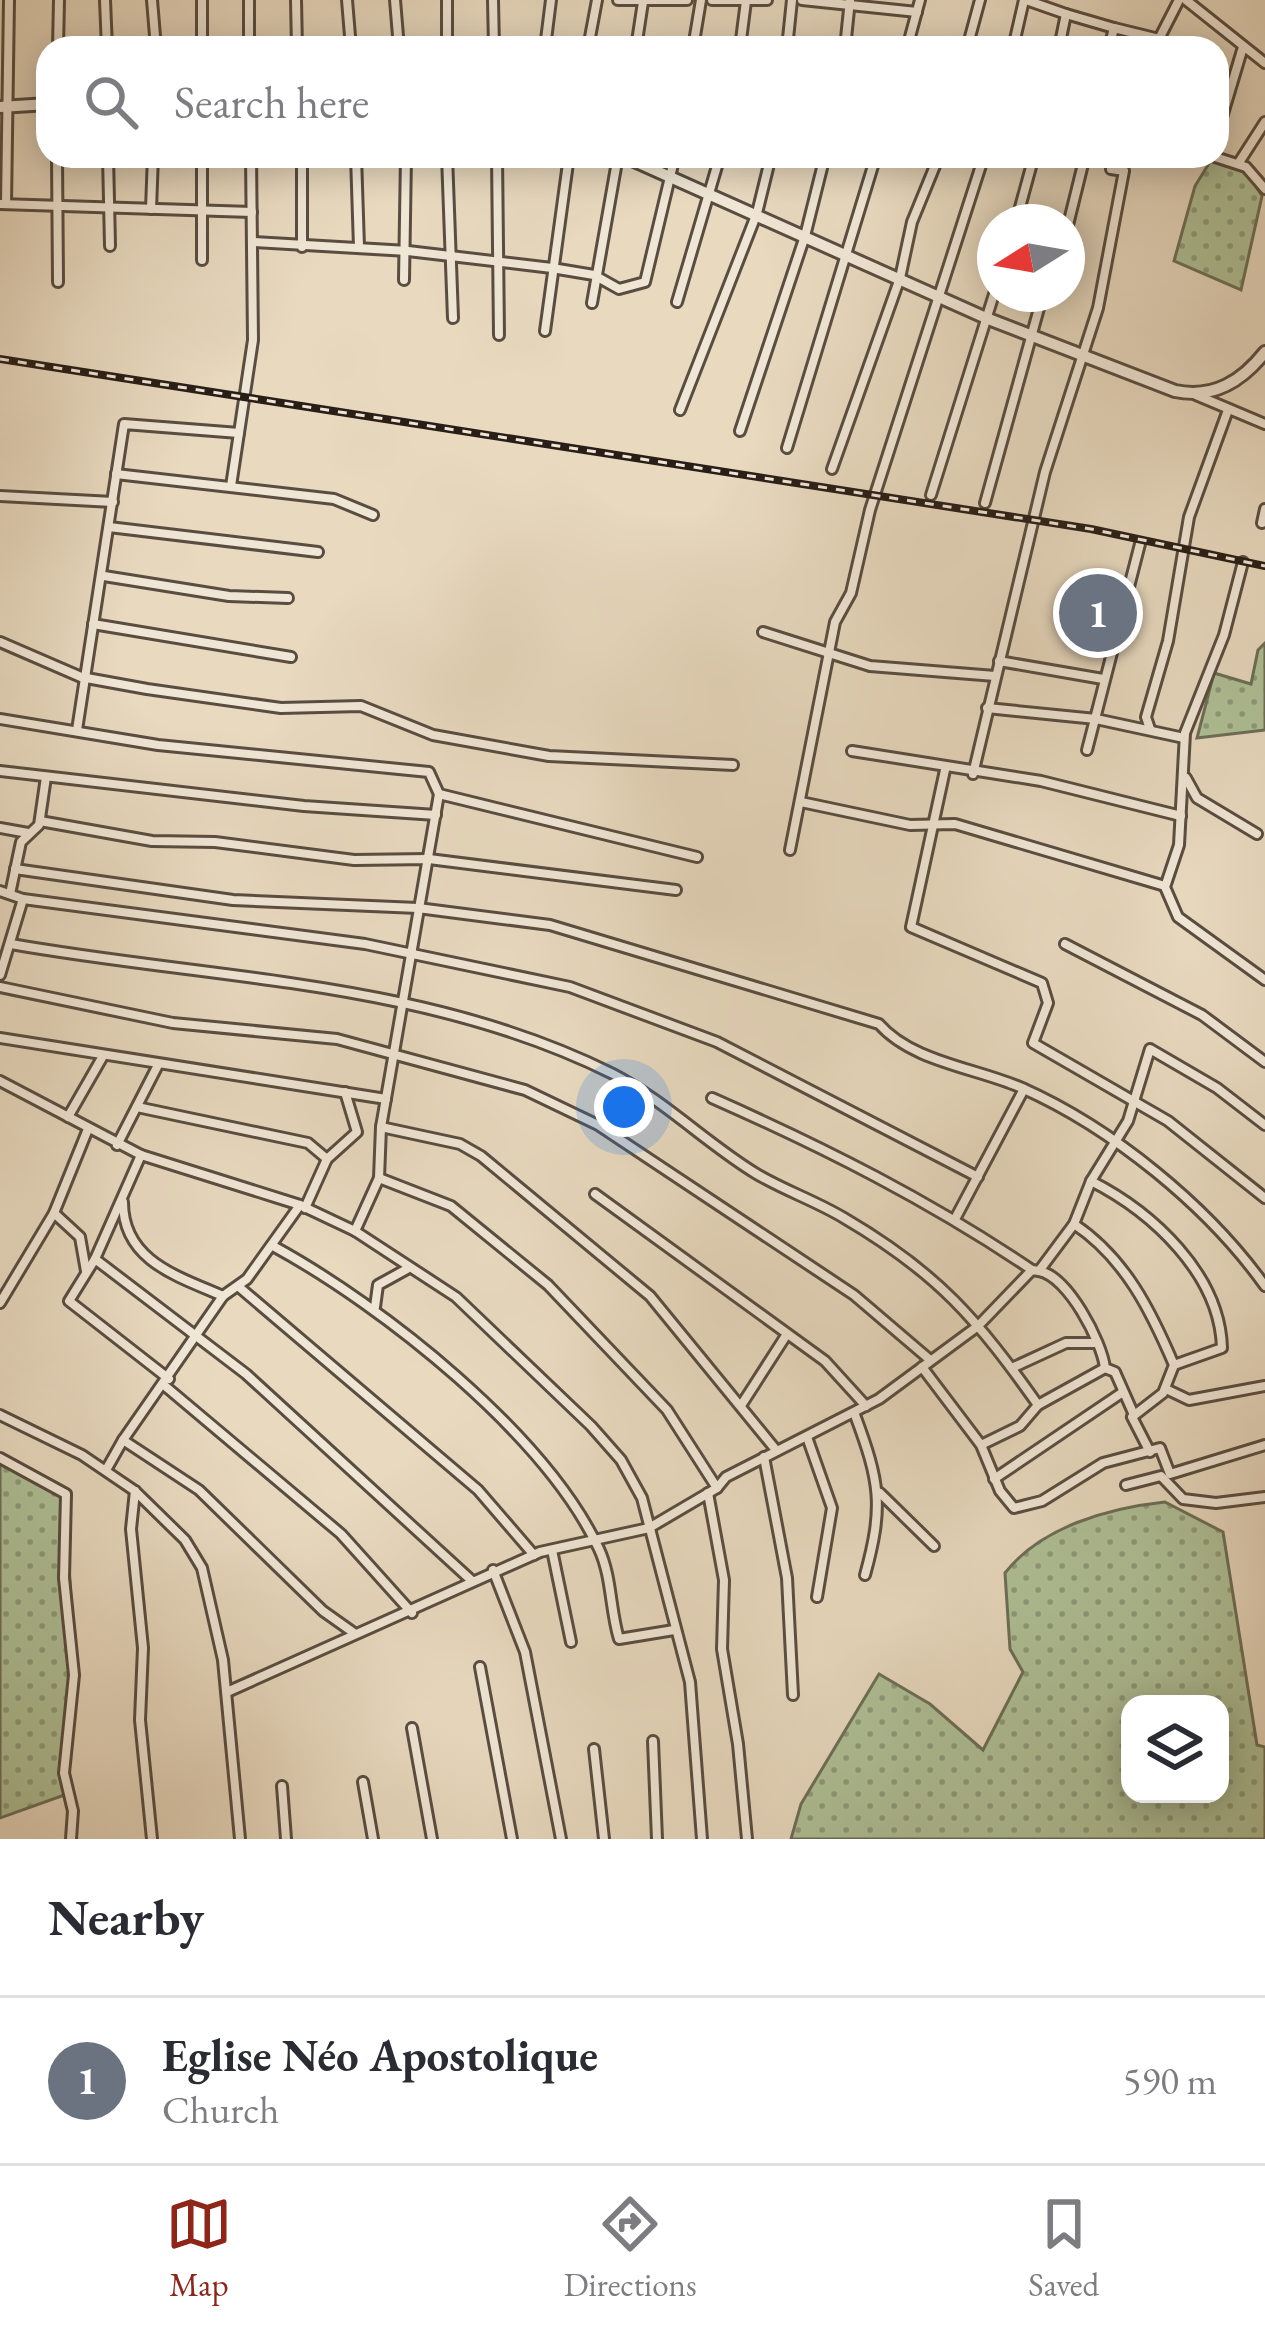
<!DOCTYPE html>
<html lang="en">
<head>
<meta charset="utf-8">
<style>
  :root { --surface:#fff; --page:#f2f2f3; --text:#2b2b33; --muted:#7c7c81; --line:#e1e1e2; --accent:#8f2418 }
  body { margin:0; font-family:"EB Garamond",serif; background:var(--page); color:var(--text) }
  .controls { position:absolute; right:36px; bottom:36px; display:grid; overflow:hidden; border-radius:24px; box-shadow:0 6px 30px #0003 }
  .controls button { width:108px; height:108px; display:grid; place-items:center; padding:0; border:0; border-bottom:3px solid var(--line); background:var(--surface); color:var(--text); font:60px sans-serif }
  .compass { position:absolute; left:977px; top:204px; width:108px; height:108px; border-radius:50%; background:var(--surface); box-shadow:0 6px 30px #0003; rotate:259deg }
  .you { position:absolute; left:624px; top:1107px; width:42px; height:42px; margin:-30px; border:9px solid #fff; border-radius:50%; background:#1a73e8; box-shadow:0 0 0 18px #1a73e833 }
  .badge { display:grid; place-items:center; width:78px; height:78px; border-radius:50%; background:var(--accent); color:#fff; font-size:39px; font-weight:700 }
  .pin { position:absolute; translate:-50% -50%; border:6px solid #fff; box-shadow:0 3px 12px #0006 }
  .list { margin:0; padding:0; list-style:none }
  h2 { display:flex; justify-content:space-between; align-items:center; height:156px; margin:0; padding:0 48px; font-size:51px }
  h2 small { font-size:39px; font-weight:400; color:var(--muted) }
  .list li { display:grid; grid-template-columns:78px 1fr auto; gap:36px; align-items:center; box-sizing:border-box; height:168px; padding:0 48px; border-top:3px solid var(--line) }
  .list b { display:block; font-size:45px; white-space:nowrap }
  .list p { margin:0; font-size:39px; white-space:nowrap; color:var(--muted) }
  .list em { font-size:39px; font-style:normal; color:var(--muted) }
  .icon { flex:none; width:66px; height:66px; fill:none; stroke:currentColor; stroke-width:2; stroke-linecap:round; stroke-linejoin:round }
  .map { position:relative; flex:none; width:1265px; height:1839px; overflow:hidden }
  .search { position:absolute; background:var(--surface); box-shadow:0 6px 30px #0003; left:36px; right:36px; top:36px; height:132px; display:flex; align-items:center; gap:30px; box-sizing:border-box; padding:0 42px; border-radius:36px; color:var(--muted); font-size:45px }
  .sheet { height:324px; background:var(--surface) }
  nav { display:flex; justify-content:space-around; align-items:center; box-sizing:border-box; height:168px; border-top:3px solid var(--line); background:var(--surface); font-size:33px; color:var(--muted) }
  nav a { display:grid; justify-items:center; gap:6px }
  nav .on { color:var(--accent) }
  .map>svg:first-child { display:block }
  .grass { fill:url(#grass-dots); stroke:#6c6f57; stroke-width:3; fill-rule:evenodd }
  .lines { fill:none; stroke-linecap:round; stroke-linejoin:round }
  .minor-casing { stroke:#594d41; stroke-width:14 }
  .tertiary-casing { stroke:#594d41; stroke-width:16 }
  .minor { stroke:#f0e6d5; stroke-width:8 }
  .tertiary { stroke:#f0e6d5; stroke-width:10 }
  .rail-casing { stroke:#291e17; stroke-width:8 }
  .rail { stroke:#f0e6d5; stroke-width:3; stroke-dasharray:9; stroke-linecap:butt }
</style>
</head>
<body>
<div class="map">
<svg width="1265" height="1839" viewBox="0 0 1265 1839">
  <defs>
    <pattern id="grass-dots" width="8" height="8" patternUnits="userSpaceOnUse" patternTransform="scale(3)"><rect width="8" height="8" fill="#afc097"/><path d="M2 2h.1M6 6h.1" fill="none" stroke="#8e9b7a" stroke-width="1.8" stroke-linecap="round"/></pattern>
  </defs>
  <rect width="100%" height="100%" fill="#e8d9bf"/>
  <filter id="stains"><feTurbulence type="fractalNoise" baseFrequency=".00167" numOctaves="4"/><feColorMatrix values="0 0 0 0 .2 0 0 0 0 .09 0 0 0 0 .02 0 0 0 .5 -.17"/></filter>
  <radialGradient id="worn" r=".72"><stop offset=".6" stop-color="#630" stop-opacity="0"/><stop offset="1" stop-color="#630" stop-opacity=".3"/></radialGradient>
  <g class="grass">
    <path d="M1213 157 1245 169 1262 196 1241 290 1174 261 1195 186Z"/>
    <path d="M1265 643V730L1197 738 1214 673 1251 684 1258 650Z"/>
    <path d="M0 1458 65 1494 76 1688 65 1779 70 1793 0 1818Z"/>
    <path d="M1165 1502 1223 1532 1257 1745 1265 1747V1839H791L801 1804 879 1674 930 1704 983 1750 1023 1672 1010 1649 1005 1573C1041 1527 1108 1508 1165 1502ZM1130 1704H1220V1794H1130Z"/>
  </g>
  <g class="lines">
    <g class="minor-casing">
      <g id="minor">
        <path d="M105 0 107 48"/>
        <path d="M152 0 156 48"/>
        <path d="M202 0V48"/>
        <path d="M249 0V48"/>
        <path d="M296 0 297 48"/>
        <path d="M347 0 351 48"/>
        <path d="M395 0 399 48"/>
        <path d="M493 0 494 48"/>
        <path d="M618 0H687"/>
        <path d="M712 0H767"/>
        <path d="M802 0 917 12"/>
        <path d="M1026 0 1066 14 1059 48"/>
        <path d="M1186 0 1265 63"/>
        <path d="M1066 14 1114 28 1109 48"/>
        <path d="M1114 28 1159 39 1179 0"/>
        <path d="M58 48 59 0"/>
        <path d="M447 48V0"/>
        <path d="M545 48 551 0"/>
        <path d="M588 48 597 0"/>
        <path d="M636 48 643 2"/>
        <path d="M693 48 701 0"/>
        <path d="M740 48 746 1"/>
        <path d="M787 48 792 0"/>
        <path d="M845 48 850 0"/>
        <path d="M907 48 920 0"/>
        <path d="M967 48 980 0"/>
        <path d="M1013 48 1024 0"/>
        <path d="M1217 134 1243 47"/>
        <path d="M57 156 58 282"/>
        <path d="M108 156 110 246"/>
        <path d="M202 156V260"/>
        <path d="M302 156V247"/>
        <path d="M356 156 359 247"/>
        <path d="M447 156 453 318"/>
        <path d="M497 156 499 335"/>
        <path d="M1212 156 1246 167 1265 189"/>
        <path d="M1238 164 1265 122"/>
        <path d="M0 204 252 212"/>
        <path d="M6 204 9 0"/>
        <path d="M151 209 153 156"/>
        <path d="M1016 222 1034 156"/>
        <path d="M1067 229 1085 156"/>
        <path d="M253 242 408 251 552 268 594 275 619 289 645 282 675 156"/>
        <path d="M404 280 406 156"/>
        <path d="M677 302 720 156"/>
        <path d="M592 303 618 156"/>
        <path d="M545 331 569 156"/>
        <path d="M1196 395 1265 424"/>
        <path d="M680 410 757 213 771 156"/>
        <path d="M740 431 805 236 825 156"/>
        <path d="M787 448 876 156"/>
        <path d="M832 469 900 278 912 222 939 156"/>
        <path d="M116 474 334 499 373 515"/>
        <path d="M231 486 253 340 251 156"/>
        <path d="M931 495 995 291"/>
        <path d="M0 496 113 502"/>
        <path d="M985 503 1043 294"/>
        <path d="M1262 523 1265 509"/>
        <path d="M109 527 318 552"/>
        <path d="M1243 562 1224 635 1185 733 1179 845 1165 887 1178 917 1265 980"/>
        <path d="M104 576 229 596 288 598"/>
        <path d="M93 624 291 657"/>
        <path d="M763 632 870 666 995 676"/>
        <path d="M0 642 81 677 147 689 281 708 361 706 433 735 549 756 733 765"/>
        <path d="M999 661 1103 679"/>
        <path d="M987 708 1096 719 1184 738"/>
        <path d="M0 719 158 745 429 772 439 794 697 857"/>
        <path d="M1150 729 1146 717 1168 641 1189 517 1228 410"/>
        <path d="M77 730 124 424 239 433"/>
        <path d="M1087 750 1140 544"/>
        <path d="M852 751 1041 781 1181 816"/>
        <path d="M945 770 911 927 1042 983 1048 1003 1033 1043 1168 1121 1265 1198"/>
        <path d="M0 771 304 806 436 815"/>
        <path d="M973 774 1045 472 1098 308 1124 171 1111 169"/>
        <path d="M1186 778 1197 798 1257 834"/>
        <path d="M801 802 910 825 955 824 1165 886"/>
        <path d="M40 821 152 841 215 842 354 860 429 859 676 890"/>
        <path d="M0 828 28 833"/>
        <path d="M790 850 835 622 851 593 870 510 984 156"/>
        <path d="M15 869 233 900 418 908 550 925 879 1024C912 1062 977 1068 1022 1088 1112 1128 1208 1206 1265 1286"/>
        <path d="M0 891 23 899 365 944 570 987 717 1042 978 1177"/>
        <path d="M10 894 21 842 39 825 46 777"/>
        <path d="M11 944C215 980 425 980 613 1074 665 1101 706 1143 755 1173 783 1190 816 1201 844 1218 938 1273 977 1319 1038 1405"/>
        <path d="M1065 944 1202 1015 1265 1062"/>
        <path d="M0 975 23 899"/>
        <path d="M0 987 173 1023 337 1039 525 1090 598 1125 854 1295 929 1359"/>
        <path d="M0 1038 386 1099"/>
        <path d="M0 1081 141 1155 300 1205 355 1231 456 1297 591 1426 621 1460 642 1498 690 1682 702 1839"/>
        <path d="M712 1098C825 1148 930 1201 1032 1270"/>
        <path d="M137 1107 308 1143 327 1159"/>
        <path d="M68 1117 103 1056"/>
        <path d="M381 1127 460 1144 481 1156 650 1296 776 1450"/>
        <path d="M117 1145 158 1065"/>
        <path d="M141 1155 95 1259 69 1301 169 1379"/>
        <path d="M379 1178 451 1206 548 1285 667 1410 717 1488"/>
        <path d="M1091 1181C1152 1212 1220 1274 1222 1348L1174 1365"/>
        <path d="M595 1194 825 1361 866 1406"/>
        <path d="M123 1202C123 1260 176 1276 223 1296"/>
        <path d="M300 1205 247 1279 223 1296 123 1440 199 1490 323 1611 354 1633"/>
        <path d="M305 1208 327 1159 357 1132 345 1092"/>
        <path d="M54 1213 80 1237 86 1271"/>
        <path d="M955 1219 1024 1089"/>
        <path d="M1074 1224C1125 1258 1151 1311 1174 1365L1163 1393 1132 1417 1150 1452"/>
        <path d="M355 1231 379 1178 381 1127 439 794"/>
        <path d="M273 1246C383 1306 545 1434 599 1549 612 1577 610 1610 619 1639L674 1630"/>
        <path d="M95 1259 246 1374 471 1580"/>
        <path d="M1039 1271C1068 1276 1102 1342 1105 1368L1115 1372 1134 1415"/>
        <path d="M239 1287 478 1490 534 1555"/>
        <path d="M0 1303 54 1213 88 1129"/>
        <path d="M375 1307 378 1285 407 1269"/>
        <path d="M922 1367 981 1445 1000 1491 1014 1508 1042 1501 1103 1463 1160 1448 1170 1474 1265 1445"/>
        <path d="M1014 1367 1066 1343H1097"/>
        <path d="M165 1386 341 1534 412 1613"/>
        <path d="M1166 1389 1189 1400 1265 1386"/>
        <path d="M742 1404 787 1334"/>
        <path d="M0 1415 82 1455 135 1491 185 1540 202 1568 223 1660 240 1839"/>
        <path d="M855 1415C880 1482 884 1506 865 1575"/>
        <path d="M807 1437 832 1508 817 1597"/>
        <path d="M981 1445 1020 1426 1038 1405 1105 1368"/>
        <path d="M764 1457 787 1578 793 1695"/>
        <path d="M0 1458 66 1494 64 1578 74 1675 64 1773 73 1811 71 1839"/>
        <path d="M106 1470 123 1440"/>
        <path d="M994 1479 1123 1392"/>
        <path d="M1126 1485 1161 1476 1183 1499 1216 1503 1265 1497"/>
        <path d="M135 1491 131 1529 143 1648 140 1720 152 1839"/>
        <path d="M708 1493 724 1580 722 1649 738 1744 747 1839"/>
        <path d="M880 1493 934 1546"/>
        <path d="M552 1550 571 1642"/>
        <path d="M493 1570 525 1652 561 1839"/>
        <path d="M480 1667 512 1839"/>
        <path d="M227 1692 540 1552 649 1528 717 1488 726 1477 879 1399 978 1326 1032 1270 1039 1271 1074 1224 1091 1181 1128 1121 1150 1049 1217 1088 1265 1125"/>
        <path d="M412 1728 432 1839"/>
        <path d="M653 1741 657 1839"/>
        <path d="M594 1749 604 1839"/>
        <path d="M363 1782 373 1839"/>
        <path d="M282 1786 286 1839"/>
      </g>
    </g>
    <g class="tertiary-casing">
      <g id="tertiary">
        <path d="M0 107 48 104"/>
        <path d="M623 156 986 318 1175 391C1214 399 1242 381 1265 352"/>
      </g>
    </g>
    <use href="#minor" class="minor"/>
    <use href="#tertiary" class="tertiary"/>
    <g class="rail-casing">
      <path id="rail" d="M0 359 1091 529 1265 566"/>
    </g>
    <use href="#rail" class="rail"/>
  </g>
  <rect width="100%" height="100%" filter="url(#stains)"/>
  <rect width="100%" height="100%" fill="url(#worn)"/>
</svg>
<div class="controls">
<button><svg class="icon" aria-label="layers" viewBox="0 0 24 24"><path d="M12 4l9 5-9 5-9-5zM3 14l9 5 9-5"/></svg></button>
</div>
<svg class="compass" viewBox="-18 -18 36 36"><path d="M0-13l5 13h-10z" fill="#e53935"/><path d="M0 13l5-13h-10z" fill="#7c7c81"/></svg>
<div class="you"></div>
<div class="pin badge" style="left:1098px;top:613px;background:#6b7280">1</div>
<div class="search"><svg class="icon" aria-label="search" viewBox="0 0 24 24"><circle cx="10" cy="10" r="6"/><path d="M15 15l6 6"/></svg>Search here</div>
</div>
<section class="sheet">
<h2>Nearby<small></small></h2>
<ul class="list">
<li><span class="badge" style="background:#6b7280">1</span><div><b>Eglise Néo Apostolique</b><p>Church</p></div><em>590 m</em></li>
</ul>
</section>
<nav>
<a class="on"><svg class="icon" aria-label="map" viewBox="0 0 24 24"><path d="M3 6l6-2 6 2 6-2v14l-6 2-6-2-6 2zM9 4v14M15 6v14"/></svg>Map</a>
<a><svg class="icon" aria-label="directions" viewBox="0 0 24 24"><path d="M12 3l9 9-9 9-9-9zM9 14v-3h6M13 9l2 2-2 2"/></svg>Directions</a>
<a><svg class="icon" aria-label="saved" viewBox="0 0 24 24"><path d="M7 4h10v16l-5-4-5 4z"/></svg>Saved</a>
</nav>
</body>
</html>
